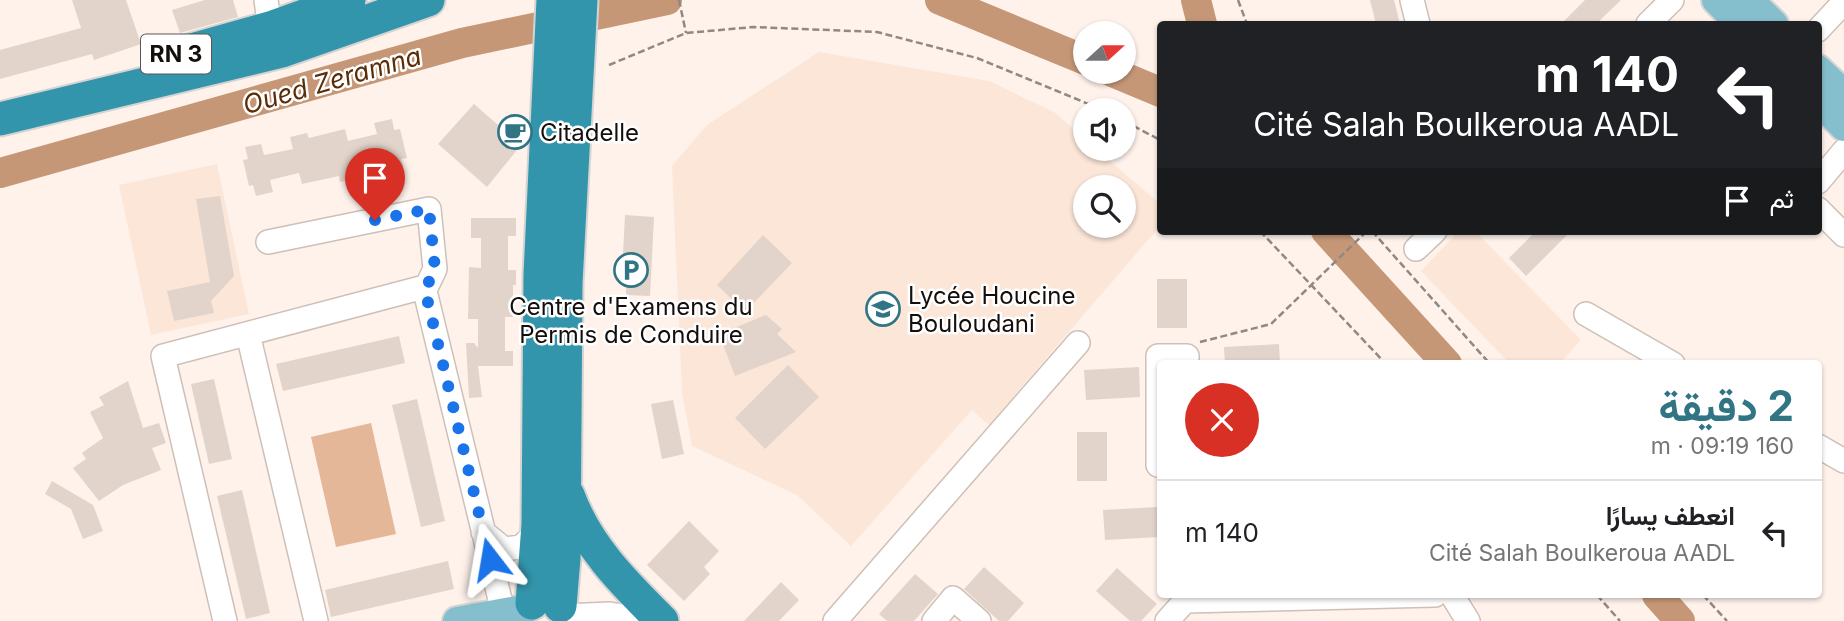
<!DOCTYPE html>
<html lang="ar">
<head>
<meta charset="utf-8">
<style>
  :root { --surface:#fff; --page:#f2f2f2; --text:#202124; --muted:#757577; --line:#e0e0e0; --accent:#317585 }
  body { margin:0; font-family:Inter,Vazirmatn,sans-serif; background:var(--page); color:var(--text); direction:rtl; height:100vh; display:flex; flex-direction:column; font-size:26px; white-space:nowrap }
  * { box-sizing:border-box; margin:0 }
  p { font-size:23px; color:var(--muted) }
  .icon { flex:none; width:38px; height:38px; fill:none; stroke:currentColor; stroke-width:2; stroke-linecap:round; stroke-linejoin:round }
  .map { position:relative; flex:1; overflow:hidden; direction:ltr }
  .panel { position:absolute; left:1157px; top:360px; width:665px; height:238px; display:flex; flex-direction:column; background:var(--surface); border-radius:7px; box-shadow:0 2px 5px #0004; direction:rtl }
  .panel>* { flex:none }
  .guide { position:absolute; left:1157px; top:21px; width:665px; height:214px; border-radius:7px; box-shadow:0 2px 5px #0004; direction:rtl; background:#202124; color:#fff; overflow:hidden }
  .needle { width:46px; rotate:69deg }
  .fabs { position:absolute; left:1073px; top:21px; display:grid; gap:14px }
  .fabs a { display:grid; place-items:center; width:63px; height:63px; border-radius:50%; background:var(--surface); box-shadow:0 2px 5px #0004; font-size:35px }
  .pin { position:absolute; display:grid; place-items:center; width:60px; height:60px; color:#fff; margin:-72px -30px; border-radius:50% 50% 50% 0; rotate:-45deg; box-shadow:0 0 7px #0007 }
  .pin .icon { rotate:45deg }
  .me { position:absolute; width:77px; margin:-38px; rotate:346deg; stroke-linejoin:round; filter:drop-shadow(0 0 5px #0008) }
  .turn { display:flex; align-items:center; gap:24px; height:147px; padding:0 28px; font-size:32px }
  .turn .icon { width:91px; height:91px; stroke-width:2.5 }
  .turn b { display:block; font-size:49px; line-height:60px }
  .then { display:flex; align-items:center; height:66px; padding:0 28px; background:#0003; gap:14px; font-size:26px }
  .round { display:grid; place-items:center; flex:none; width:74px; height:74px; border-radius:37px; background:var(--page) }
  .headline { display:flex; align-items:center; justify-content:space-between; height:119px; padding:0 28px }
  h1 { font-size:42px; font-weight:700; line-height:52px; color:var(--accent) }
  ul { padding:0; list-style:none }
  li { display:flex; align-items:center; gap:21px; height:105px; padding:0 28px; border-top:2px solid var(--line) }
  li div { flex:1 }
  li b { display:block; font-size:26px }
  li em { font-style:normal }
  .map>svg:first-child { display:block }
  .built { fill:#fbe6d8; fill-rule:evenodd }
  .green { fill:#e5b799 }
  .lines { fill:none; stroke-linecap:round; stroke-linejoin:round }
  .river { stroke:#c59777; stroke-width:30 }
  .building { fill:#e2d4cb }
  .minor-casing { stroke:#cec0b7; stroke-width:26 }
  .major-casing { stroke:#d5d4d3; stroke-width:32 }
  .highway-casing { stroke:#d5d4d3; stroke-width:37 }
  .path { stroke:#918883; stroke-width:2.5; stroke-dasharray:7 3.5; stroke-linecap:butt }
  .minor { stroke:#fff; stroke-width:23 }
  .major { stroke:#85bfcd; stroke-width:28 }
  .highway { stroke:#3395ab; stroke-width:33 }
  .route { stroke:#1a73e8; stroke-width:12; stroke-dasharray:0 21.6 }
  .labels { text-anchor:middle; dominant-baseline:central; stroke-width:5; stroke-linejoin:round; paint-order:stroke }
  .shield { fill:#fff; stroke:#5a5755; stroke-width:2 }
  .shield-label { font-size:23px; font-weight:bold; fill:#140f0c }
  .poi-label { font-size:24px; fill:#140f0c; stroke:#fff; text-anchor:start }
  .water-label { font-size:26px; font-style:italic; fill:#5a2d06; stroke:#fff }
</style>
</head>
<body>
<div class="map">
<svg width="1844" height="621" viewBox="0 0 1844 621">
  <rect width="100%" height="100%" fill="#fef2eb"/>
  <path class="built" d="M819,52L989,81L1054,112L1085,139V149H1096L1160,204V226L989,425L972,410L851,546L797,495L692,446L682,392L672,166L707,125ZM1085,187H1124V226H1085Z
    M217,164L249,314L151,335L119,185Z
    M1459,231H1475L1581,340L1559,364H1510L1421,271Z"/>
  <path class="green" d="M371,423L396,534L336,547L311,437Z"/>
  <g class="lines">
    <path class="river" d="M940,0L1085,60
      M1196,0L1202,24
      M1112,72L1160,92
      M0,173L462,43L667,0
      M1326,231L1447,364
      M1657,595L1680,621"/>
  </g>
  <path class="building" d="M72,0H126L141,44L94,60L92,54L0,79V50L81,28Z
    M205,0H233L238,17L180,33L172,10Z
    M1370,0H1394L1400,24H1376Z
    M1585,0H1621L1596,24H1561Z
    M474,104L521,145L487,187L438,144Z
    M392,119L394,130L400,129L407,158L401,159L403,166L386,170L383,159L354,165L357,178L340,182L339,176L302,184L299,173L270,180L273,192L256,196L253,185L249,186L243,160L248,159L245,147L261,144L264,155L293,149L290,137L307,133L309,138L345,129L348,141L377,134L374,123Z
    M220,196L234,276L211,301L214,313L174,321L167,291L210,282L196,199Z
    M625,215L654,217L650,296L626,295L627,274H622Z
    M471,218H516V236H508V270H516V285H513V317H505V351H513V366H478L482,397L469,398L466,343H474L478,348V319H468L469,267L481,268V238H471Z
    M1536,231H1571L1526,276L1509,258Z
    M763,235L792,263L745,312L717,285Z
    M1157,279H1187V328H1157Z
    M766,315L782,329L777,334L796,352L735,376L719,334Z
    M399,336L405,363L283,391L276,364Z
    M1279,344L1280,364H1225L1224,347Z
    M788,365L819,397L765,449L735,418Z
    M1139,367L1140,397L1086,400L1084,370Z
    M214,379L232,459L209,464L191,384Z
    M128,381L143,428L159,423L166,443L152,448L161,470L123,485L99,501L73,468L86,459L82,453L103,438L90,412L104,405L99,397Z
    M417,399L445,521L421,527L392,405Z
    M673,400L684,454L662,459L651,404Z
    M1077,432H1107V481H1077Z
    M52,481L93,505L103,531L83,539L71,509L45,494Z
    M242,490L270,613L246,619L217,496Z
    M1158,507L1160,537L1105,540L1103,510Z
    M689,521L719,551L704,567L710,574L684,601L647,565Z
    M448,561L454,589L331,617L325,590Z
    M984,567L1024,603L1008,621H999L964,589Z
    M1117,568L1157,604L1141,621H1130L1096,591Z
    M915,574L938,594L914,621H887L879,614Z
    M781,582L799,600L779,621H744Z"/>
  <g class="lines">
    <g class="minor-casing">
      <path id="minor" d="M266,0L272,42
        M1412,0L1418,24
        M1648,24L1672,0
        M1818,30L1844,2
        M1818,182L1844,151
        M1818,209L1844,235
        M268,242L429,209L435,269L425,290
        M1416,249L1435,231
        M1586,314L1673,364
        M248,334L316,621
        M1818,446L1844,461
        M1158,465V356H1187V364
        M483,532L504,549L521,547L537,532
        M1186,595L1185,601L1435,595
        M1452,595L1468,621
        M564,616L610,614L653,621
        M225,621L163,356L424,287L503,612L510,621
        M835,621L1078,343
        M934,621L953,598L979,621
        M1167,621L1185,601"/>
    </g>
    <g class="major-casing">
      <path id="major" d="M1716,0L1740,24
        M1749,0L1774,24
        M1818,69L1844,94
        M1818,101L1844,127
        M457,621L528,608"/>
    </g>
    <g class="highway-casing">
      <path id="highway" d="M185,52L270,28L349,0
        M0,119L282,51L428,0
        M568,495C587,547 624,583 662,621
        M532,603L538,525L540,275L553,0
        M560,606L564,558L566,283L581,0"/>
    </g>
    <path class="path" d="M679,0L686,33
      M1238,0L1247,24
      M609,65L686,33L753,27L877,32L977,58L1103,110
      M1124,121L1160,140
      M1260,231L1386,364
      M1372,231L1490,364
      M1200,342L1271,324L1367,231
      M1597,595L1620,621
      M1703,595L1727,621"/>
    <use href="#minor" class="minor"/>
    <use href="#major" class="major"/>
    <use href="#highway" class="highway"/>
  </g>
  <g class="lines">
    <path class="route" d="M375,220L429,209L435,269L425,290L490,559"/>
  </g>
  <defs>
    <g id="cafe-ring" transform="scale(1.75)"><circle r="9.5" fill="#fff" stroke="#317585" stroke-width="1.5"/><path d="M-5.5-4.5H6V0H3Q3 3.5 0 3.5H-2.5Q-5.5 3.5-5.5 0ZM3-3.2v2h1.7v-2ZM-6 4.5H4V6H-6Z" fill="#317585"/></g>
    <g id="parking-ring" transform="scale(1.75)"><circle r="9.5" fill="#fff" stroke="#317585" stroke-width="1.5"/><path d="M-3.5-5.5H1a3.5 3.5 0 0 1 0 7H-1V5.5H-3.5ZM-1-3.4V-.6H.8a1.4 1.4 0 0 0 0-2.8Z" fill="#317585"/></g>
    <g id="school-ring" transform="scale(1.75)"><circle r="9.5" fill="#fff" stroke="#317585" stroke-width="1.5"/><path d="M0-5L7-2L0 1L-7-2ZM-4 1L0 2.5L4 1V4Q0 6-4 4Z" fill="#317585"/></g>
  </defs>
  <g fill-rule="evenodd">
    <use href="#cafe-ring" x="515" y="132"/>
    <use href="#parking-ring" x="631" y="270"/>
    <use href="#school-ring" x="883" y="309"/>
  </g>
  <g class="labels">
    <rect class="shield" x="141" y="34.5" width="70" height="39" rx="5"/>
    <g class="shield-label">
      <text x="176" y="54">RN 3</text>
    </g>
    <g class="poi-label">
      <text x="540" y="132">Citadelle</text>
      <text x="908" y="295">Lycée Houcine<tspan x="908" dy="28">Bouloudani</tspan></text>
      <text x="631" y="306" text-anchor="middle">Centre d'Examens du<tspan x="631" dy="28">Permis de Conduire</tspan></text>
    </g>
    <g class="water-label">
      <text transform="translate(332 80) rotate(-16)">Oued Zeramna</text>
    </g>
  </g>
</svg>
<div class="fabs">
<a><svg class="needle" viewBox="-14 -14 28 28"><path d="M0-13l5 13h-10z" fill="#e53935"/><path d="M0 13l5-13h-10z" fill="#757577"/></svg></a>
<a><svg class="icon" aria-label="sound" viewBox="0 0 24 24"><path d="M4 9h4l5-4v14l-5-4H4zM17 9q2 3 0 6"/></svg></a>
<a><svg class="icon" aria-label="search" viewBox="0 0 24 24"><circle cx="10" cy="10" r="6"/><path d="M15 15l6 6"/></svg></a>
</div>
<div class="pin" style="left:375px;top:220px;background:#d93025"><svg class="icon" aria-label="arrive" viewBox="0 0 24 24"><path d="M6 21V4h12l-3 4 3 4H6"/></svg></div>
<svg class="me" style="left:490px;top:559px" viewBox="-20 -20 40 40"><path d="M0-17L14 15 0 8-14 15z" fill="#1a73e8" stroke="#fff" stroke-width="4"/></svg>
<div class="guide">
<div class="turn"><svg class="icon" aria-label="left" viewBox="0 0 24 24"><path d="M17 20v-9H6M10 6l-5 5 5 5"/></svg><div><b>140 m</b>Cité Salah Boulkeroua AADL</div></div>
<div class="then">ثم<svg class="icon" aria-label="arrive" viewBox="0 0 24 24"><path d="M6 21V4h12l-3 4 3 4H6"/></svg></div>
</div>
<section class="panel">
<div class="headline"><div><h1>2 دقيقة</h1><p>160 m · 09:19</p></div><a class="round" style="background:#d93025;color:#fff"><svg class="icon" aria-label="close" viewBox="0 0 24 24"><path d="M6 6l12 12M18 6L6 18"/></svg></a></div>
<ul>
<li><svg class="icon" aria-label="left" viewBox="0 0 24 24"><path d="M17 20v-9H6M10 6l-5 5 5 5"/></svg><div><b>انعطف يسارًا</b><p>Cité Salah Boulkeroua AADL</p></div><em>140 m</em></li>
</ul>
</section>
</div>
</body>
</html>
